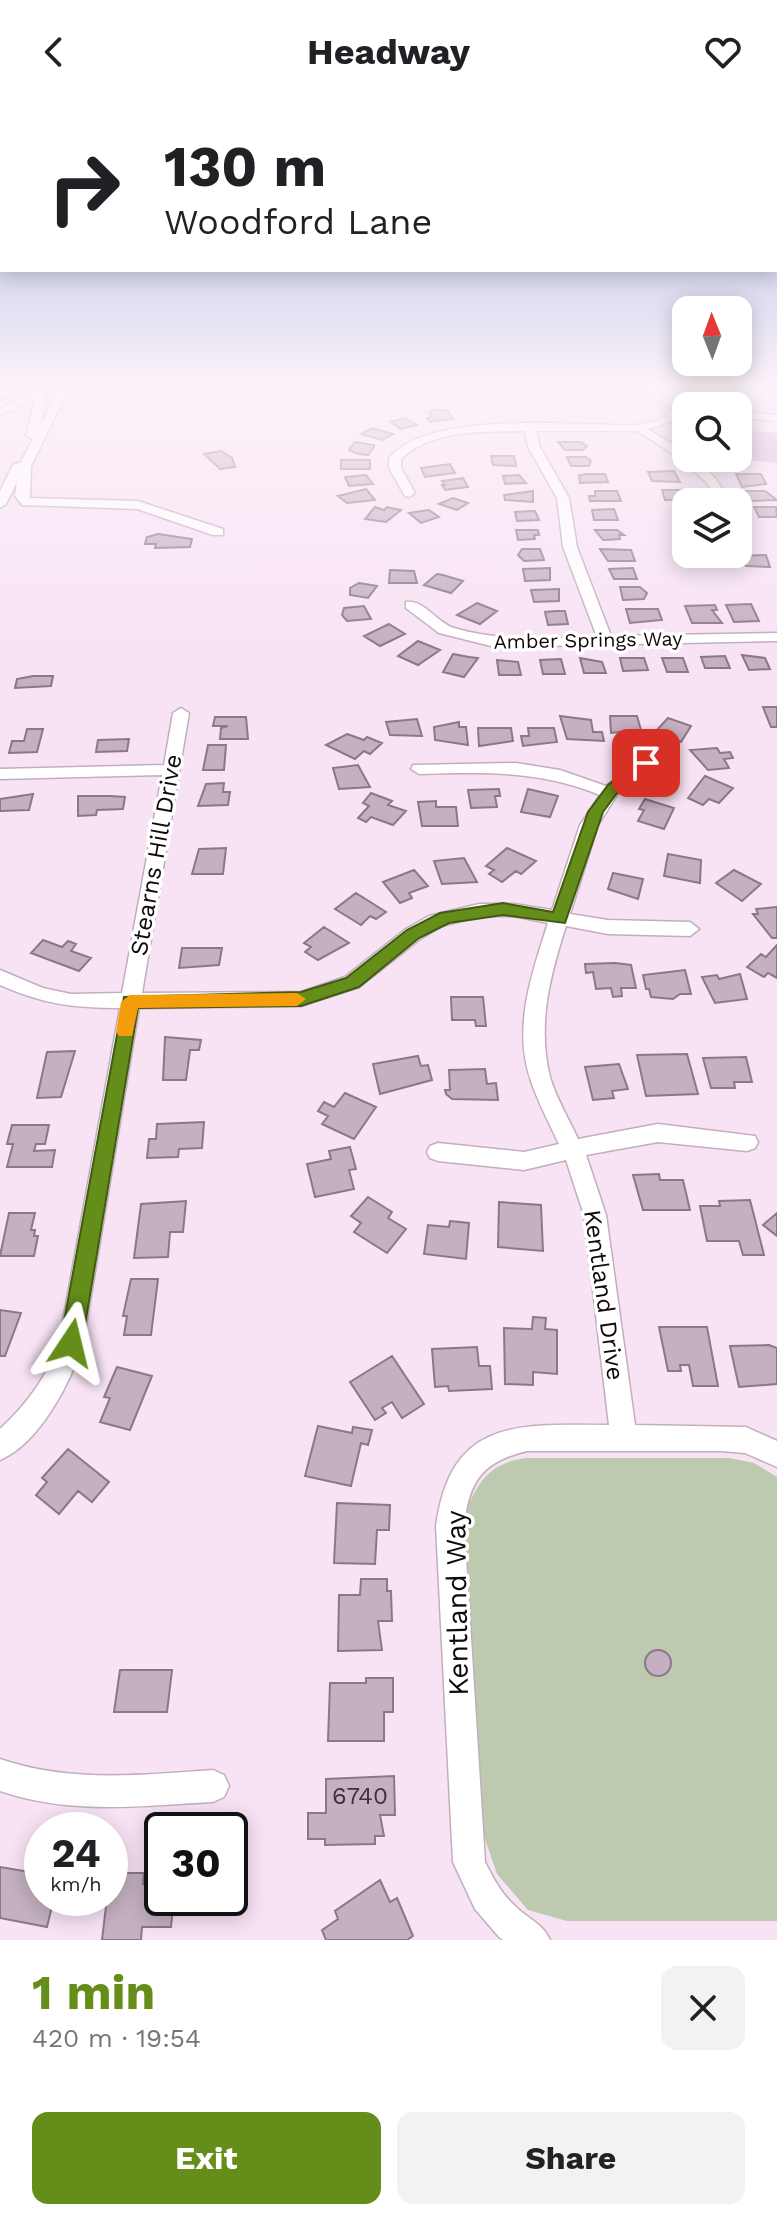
<!DOCTYPE html>
<html lang="en">
<head>
<meta charset="utf-8">
<style>
  :root { --surface:#fff; --page:#f2f2f2; --text:#202124; --muted:#757577; --accent:#648d1a }
  body { margin:0; font-family:"Work Sans",sans-serif; background:var(--page); color:var(--text); height:100vh; display:flex; flex-direction:column; font-size:30px; white-space:nowrap }
  * { box-sizing:border-box; margin:0 }
  p { font-size:26px; color:var(--muted) }
  .icon { flex:none; width:44px; height:44px; fill:none; stroke:currentColor; stroke-width:2; stroke-linecap:round; stroke-linejoin:round }
  .map { position:relative; height:1836px; overflow:hidden }
  .sheet { display:flex; flex-direction:column; background:var(--surface); flex:1 }
  .sheet>* { flex:none }
  .guide { position:absolute; left:0px; top:0px; width:778px; height:168px; box-shadow:0 4px 20px #0003; background:#fff; color:var(--text); overflow:hidden }
  .needle { width:52px; rotate:359deg }
  .tools { position:absolute; left:672px; top:192px; display:grid; gap:16px }
  .tools a { display:grid; place-items:center; width:80px; height:80px; border-radius:16px; background:var(--surface); box-shadow:0 4px 20px #0003; font-size:40px }
  .speed { position:absolute; left:24px; top:1708px; display:flex; gap:16px; font-size:40px; font-weight:700; text-align:center }
  .speed>* { display:grid; place-content:center; width:104px; height:104px; border-radius:50%; background:var(--surface); box-shadow:0 4px 20px #0003; line-height:1 }
  .speed small { font-size:20px; font-weight:400 }
  .speed .limit { border:4px solid #111; border-radius:12px; background:#fff; color:#111 }
  .pin { position:absolute; display:grid; place-items:center; width:68px; height:68px; color:#fff; margin:-34px; border-radius:16px; box-shadow:0 4px 12px #0006 }
  .me { position:absolute; width:88px; margin:-44px; rotate:10deg; stroke-linejoin:round; filter:drop-shadow(0 0 6px #0008) }
  .turn { display:flex; align-items:center; gap:28px; height:168px; padding:0 32px; font-size:36px }
  .turn .icon { width:104px; height:104px; stroke-width:2.5 }
  .turn b { display:block; font-size:56px; line-height:68px }
  .round { display:grid; place-items:center; flex:none; width:84px; height:84px; border-radius:16px; background:var(--page) }
  .overview { display:flex; align-items:center; justify-content:space-between; height:136px; padding:0 32px }
  h1 { font-size:48px; font-weight:700; line-height:60px; color:var(--accent) }
  .primary-button { display:flex; gap:16px; margin-top:auto; padding:16px 32px }
  .primary-button a { flex:1; height:92px; border-radius:16px; background:var(--accent); color:#fff; font-size:32px; font-weight:700; line-height:92px; text-align:center }
  .primary-button a+a { background:var(--page); color:var(--text) }
  header { display:flex; justify-content:space-between; align-items:center; height:104px; padding:0 32px; background:var(--surface); font-size:36px; font-weight:700 }
  .map>svg:first-child { display:block }
  .green { fill:#bdcaaf }
  .water { fill:#d6adcf }
  .lines { fill:none; stroke-linecap:round; stroke-linejoin:round }
  .stream { stroke:#d6adcf; stroke-width:4 }
  .building { fill:#c4b0c0; stroke:#8a7887; stroke-width:2 }
  .minor-casing { stroke:#c2aebe; stroke-width:3 }
  .minor { fill:#fff; fill-rule:evenodd }
  .route { fill:#648d1a; stroke:#415c11; stroke-width:2 }
  .slow { fill:#f59e0b }
  .labels { text-anchor:middle; dominant-baseline:central; stroke-width:7; stroke-linejoin:round; paint-order:stroke }
  .far-street-label { font-size:20px; fill:#0f090e; stroke:#fff }
  .street-label { font-size:24px; fill:#0f090e; stroke:#fff }
  .near-number-label { font-size:24px; fill:#3c333a }
  .near-street-label { font-size:28px; fill:#0f090e; stroke:#fff }
</style>
</head>
<body>
<header><svg class="icon" aria-label="back" viewBox="0 0 24 24"><path d="M15 5l-7 7 7 7"/></svg>Headway<svg class="icon" aria-label="heart" viewBox="0 0 24 24"><path d="M12 20l-8-8c-3-5 5-10 8-4 3-6 11-1 8 4z"/></svg></header>
<div class="map">
<svg width="777" height="1836" viewBox="0 0 777 1836">
  <rect width="100%" height="100%" fill="#f8e3f4"/>
  <path class="green" d="M526,1354H729L754,1359L777,1373V1817H567L528,1806L497,1770L483,1729L464,1413C476,1380 488,1359 526,1354Z"/>
  <path class="water" d="M738,326L777,329V359L724,354H738Z"/>
  <g class="lines">
    <path class="stream" d="M0,295L37,283"/>
  </g>
  <path class="building" d="M432,306H447L453,315L430,318L427,314L432,313L429,308Z
    M405,314L417,321L401,325L390,318Z
    M372,324L393,330L382,336L361,330Z
    M355,338L374,341V343L368,351L358,350L349,346Z
    M558,338H581L587,342L583,346H565Z
    M221,347L232,354L235,363L220,365L204,350Z
    M491,352H514L516,362L493,361Z
    M567,353H586L591,357L589,362H571Z
    M341,356H370V365H341Z
    M450,360L455,369L425,373L421,364Z
    M674,367L680,378L652,377L648,368Z
    M587,370H605L608,378L580,379L579,371Z
    M736,370H761L766,380L742,383Z
    M366,371L373,380L349,382L345,373Z
    M519,371L526,379L505,380L503,372Z
    M463,374L468,383L445,386L442,381H445L442,377Z
    M366,385L375,396L347,399L338,392Z
    M662,386H690L689,391L694,396H665Z
    M533,387V398L505,396L504,391Z
    M595,387H617L621,397H590L589,392H595Z
    M746,387H765L777,396L752,397Z
    M453,394L468,399L457,406L439,400Z
    M375,403L384,406L387,403L401,406L386,418L365,415Z
    M754,403H776L777,413H759Z
    M614,405L618,416H594L592,406Z
    M429,406L439,413L421,419L409,409Z
    M535,407L539,416L517,417L515,408Z
    M516,426H538L539,431H534L535,435L518,436Z
    M595,426H617L624,431H619L620,435L603,436Z
    M158,430L192,435L190,443L155,444L156,440H145L147,433Z
    M522,445H540L544,456L524,457L518,451Z
    M600,445L631,446L635,457H608Z
    M766,451L770,463L746,462L739,452Z
    M550,464V476L525,477L523,465Z
    M633,464L637,475H614L609,465Z
    M390,466L414,467L417,479H389Z
    M437,470L443,471L463,477L451,489L424,481Z
    M359,479L377,482L368,494L350,491V484Z
    M620,483H640L647,489L644,495L623,496Z
    M559,485V497L534,498L531,486Z
    M477,499L497,507L480,520L457,511Z
    M751,500L759,517L734,518L726,501Z
    M715,501L717,506H712L722,519H692L685,502Z
    M364,502L371,515L347,517L342,511L344,504Z
    M626,505H658L662,516L630,519Z
    M556,507H565L568,520L548,521L545,508Z
    M389,520L405,530L380,542L364,532Z
    M418,537L440,546L418,561L398,552Z
    M453,550L469,553L478,554L464,573L443,568Z
    M742,551L765,554L770,565L749,566Z
    M725,552L730,564H705L701,553Z
    M580,554L602,558L606,569H584Z
    M620,554H644L648,566L623,567Z
    M662,554H683L688,568H667Z
    M561,555L565,570H543L540,556Z
    M497,556L518,558L521,571H499Z
    M33,572H53L51,582L15,584L17,575Z
    M763,603H777V623H771Z
    M560,612L591,616L593,628H602L604,637L567,635Z
    M610,612H637L641,626L611,629Z
    M215,613H246L248,635H220L221,624L228,622H213Z
    M668,614L691,622L681,638L655,628Z
    M417,615L422,632L390,631L386,618Z
    M459,618V623H466L468,641L435,636L434,623Z
    M478,624H511L513,637L479,642Z
    M528,624H554L557,638L523,642L521,632H529Z
    M27,625H43L37,648L9,649L12,637H24Z
    M347,630L364,636L367,633L382,639L370,650L364,647L355,655L326,641Z
    M129,635L127,647L96,648L98,636Z
    M208,641H226L224,666H203Z
    M717,644L720,649L730,648L733,654L724,655L729,664L708,666L690,646Z
    M358,661L370,683L339,685L333,664Z
    M705,672L733,684L719,699L709,695L703,701L688,694Z
    M224,679L223,688H230L228,701L198,702L206,680Z
    M499,685L500,692H495L497,703L471,704L468,686Z
    M528,685L558,692L550,713L521,708Z
    M371,689L392,697L388,701L406,707L393,721L371,713L366,718L358,714L369,702L363,699Z
    M33,690L29,706L0,707V695Z
    M78,692H110L125,693L123,705L97,706L96,711L78,712Z
    M645,695L674,704L664,725L638,717L644,706L639,705Z
    M436,697V703H456L458,722H422L418,698Z
    M226,744L223,770H192L199,745Z
    M507,744L536,757L521,770L516,767L502,778L489,770L494,766L486,762Z
    M668,750L701,756L700,779L664,772Z
    M464,754L477,778L442,780L434,757Z
    M414,766L428,782L409,789L412,794L400,799L383,778Z
    M734,766L761,780L742,797L716,779Z
    M613,769L643,775L638,795L608,785Z
    M356,789L386,808L376,815L370,812L361,821L335,805Z
    M777,803V834H772L753,810H758L756,805Z
    M324,823L349,839L318,856L305,848L311,843L304,839Z
    M43,836L62,843L68,837L76,840L71,847L91,854L79,867L31,849Z
    M777,841V874L768,869L764,873L747,863L761,850L766,853Z
    M182,844H222L219,861L179,864Z
    M615,859L631,861L636,884H621L622,892L613,893L611,884L596,885L593,868L586,869L585,860Z
    M685,866L691,890H680L673,895L651,893L649,885H646L643,871Z
    M740,870L747,895L715,899L702,873L717,871L719,875Z
    M451,893H483L486,922H476L475,916H452Z
    M165,933L201,936L199,946H190L186,976H163Z
    M75,947L61,993L37,994L47,948Z
    M687,950L698,990L646,992L637,951Z
    M418,952L421,962L428,961L432,976L380,990L373,960Z
    M746,953L752,978H734L735,984H711L703,954Z
    M619,960L628,985L612,987L614,994L593,996L585,963Z
    M485,965L487,980L496,979L498,996L452,995L446,990L445,986H450L449,966Z
    M345,989L376,1003L354,1035L322,1020L328,1012L318,1007L324,998L334,1003Z
    M204,1018L202,1044L179,1045L178,1053L147,1054L149,1035H156L157,1020Z
    M12,1021H49L45,1040H36L34,1047L55,1046L52,1063H7L13,1040H7Z
    M350,1043L356,1065L349,1066L354,1085L315,1093L307,1060L331,1055L329,1047Z
    M659,1070L660,1076H683L690,1106H643L633,1071Z
    M368,1093L392,1108L388,1114L406,1125L387,1149L354,1128L361,1119L351,1112Z
    M750,1096L764,1151H743L739,1137H707L700,1102H720L719,1097Z
    M186,1097L183,1128H170L168,1153L134,1154L141,1100Z
    M499,1098L541,1101L543,1147L498,1143Z
    M9,1109H35L31,1126H35L34,1132H38L34,1152H0Z
    M777,1109V1132L763,1121Z
    M450,1117L469,1119L466,1155L424,1150L428,1121L449,1123Z
    M131,1175H158L151,1231H124L127,1212H123Z
    M0,1206L21,1209L5,1252H0Z
    M533,1213L546,1214L545,1225L557,1226V1270L533,1268V1281L505,1280L504,1224L532,1225Z
    M659,1223H707L718,1282H693L689,1261H680L681,1267H668Z
    M769,1241L777,1244V1280L739,1283L730,1242Z
    M477,1243L479,1262H490L492,1285L449,1287L448,1282L435,1283L432,1245Z
    M392,1252L424,1300L402,1314L392,1298L382,1304L386,1309L375,1316L350,1278Z
    M117,1263L152,1272L130,1326L100,1318L110,1294L104,1293Z
    M318,1322L352,1329L353,1323L372,1326L368,1341L361,1339L351,1382L305,1372Z
    M68,1345L109,1378L92,1398L78,1387L59,1410L36,1391L47,1378L42,1374Z
    M337,1399L390,1401L389,1426H377L375,1460L334,1459Z
    M361,1475H387V1487H391L392,1517H378L382,1546L338,1547L339,1491H360Z
    M645 1559a13 13 0 1 1 26 0a13 13 0 1 1-26 0Z
    M120,1566H172L167,1608H114Z
    M366,1574H393V1608H384V1637H328L330,1579H366Z
    M394,1672L395,1711H380L384,1732H375V1740L325,1741V1735H308V1709H326V1675Z
    M0,1763L42,1770V1794H54L47,1823L0,1814Z
    M110,1769H144L143,1780H162V1794H174L171,1823H142L141,1836H102L106,1802H103L104,1794H110Z
    M380,1776L390,1798L397,1794L413,1832L407,1836H326L322,1826L338,1815L335,1807Z"/>
  <g class="lines">
    <g class="minor-casing">
      <path id="minor" d="M34,283H44L46,297L41,319L62,283H73L66,291L31,362L30,394L138,397L223,425V431H213L137,405L22,401L15,392L17,378L6,400L0,404V387L13,361L21,358L33,335L26,332L35,296L0,311V304L34,289Z
        M645,283H656L665,292L688,302C683,314 664,321 648,325L686,348V354H695L715,374L731,398H719L707,379L683,356L637,327H536L540,343L569,394L577,443L611,532L777,529V537L495,543L439,529L406,504V498C424,495 437,519 454,524C501,538 548,534 597,533L563,443L557,394L528,343L525,327C484,328 432,325 401,355V364L415,389L409,393L405,392L389,364V354C431,305 576,322 639,321L658,316L676,304L657,296Z
        M738,308L777,311V317L738,314Z
        M738,418L742,419L749,431L748,434L738,433Z
        M181,604L189,609L142,889L301,888L345,873L406,825L429,812L479,800H514L552,806L580,721L600,691C540,666 483,668 419,670L411,665L413,661L516,659L560,666L606,682L640,656L646,654L654,659L619,688L598,721L570,810L608,816L690,818L699,825L690,832L608,830L566,822C550,872 537,920 550,973C556,994 569,1015 578,1035L658,1020L755,1032L758,1038L755,1044L747,1047L658,1038L586,1051L606,1111L635,1321L746,1323L777,1337V1363L745,1349L721,1347H527C482,1358 469,1377 464,1422L485,1758C493,1774 501,1789 514,1801C526,1814 543,1819 550,1836H503L499,1833L475,1805L453,1758L436,1422C451,1312 520,1321 609,1321L584,1111L566,1056L524,1066L438,1057L430,1054L427,1048L430,1042L438,1039L524,1048L559,1040C549,1019 538,998 531,977C512,924 532,869 548,819L514,812H479L442,822L420,835L359,883L301,902L139,904L83,1239C71,1278 40,1339 0,1356V1325C26,1301 47,1273 59,1239L120,904C72,904 44,900 0,881V866L43,884L71,890L122,889L162,671L0,675V665L164,661L173,609Z
        M0,1655C70,1679 140,1671 213,1666L224,1671L229,1682L224,1693L213,1698C140,1702 70,1711 0,1687Z"/>
    </g>
    <use href="#minor" class="minor"/>
  </g>
  <linearGradient id="sky" x2="0" y2="1"><stop stop-color="#a1b1de"/><stop offset="0.52" stop-color="#fcf2fa"/><stop offset="1" stop-color="#fcf2fa" stop-opacity="0"/></linearGradient>
  <rect width="777" height="540" fill="url(#sky)"/>
  <path class="route" d="M641,656L653,659L618,688L603,708L565,819L503,811L449,819L419,834L359,883L301,902L138,904L82,1239L79,1246L71,1249L63,1246L60,1239L124,893L301,888L346,874L407,826L440,809L503,799L553,808L588,708L608,681Z"/>
  <path class="slow" d="M297,889L306,895L297,902L138,904L132,932H119L116,928L121,898L130,891Z"/>
  <g class="labels">
    <g class="far-street-label">
      <text transform="translate(588 536) rotate(-1)">Amber Springs Way</text>
    </g>
    <g class="street-label">
      <text transform="translate(156 751) rotate(-80)">Stearns Hill Drive</text>
      <text transform="translate(604 1191) rotate(82)">Kentland Drive</text>
    </g>
    <g class="near-number-label">
      <text x="360" y="1692">6740</text>
    </g>
    <g class="near-street-label">
      <text transform="translate(457 1499) rotate(-91)">Kentland Way</text>
    </g>
  </g>
</svg>
<div class="tools">
<a><svg class="needle" viewBox="-14 -14 28 28"><path d="M0-13l5 13h-10z" fill="#e53935"/><path d="M0 13l5-13h-10z" fill="#757577"/></svg></a>
<a><svg class="icon" aria-label="search" viewBox="0 0 24 24"><circle cx="10" cy="10" r="6"/><path d="M15 15l6 6"/></svg></a>
<a><svg class="icon" aria-label="layers" viewBox="0 0 24 24"><path d="M12 4l9 5-9 5-9-5zM3 14l9 5 9-5"/></svg></a>
</div>
<div class="speed"><div>24<small>km/h</small></div><div class="limit">30</div></div>
<div class="pin" style="left:646px;top:659px;background:#d93025"><svg class="icon" aria-label="arrive" viewBox="0 0 24 24"><path d="M6 21V4h12l-3 4 3 4H6"/></svg></div>
<svg class="me" style="left:71px;top:1239px" viewBox="-20 -20 40 40"><path d="M0-17L14 15 0 8-14 15z" fill="#648d1a" stroke="#fff" stroke-width="4"/></svg>
<div class="guide">
<div class="turn"><svg class="icon" aria-label="right" viewBox="0 0 24 24"><path d="M7 20v-9h11M14 6l5 5-5 5"/></svg><div><b>130 m</b>Woodford Lane</div></div>
</div>
</div>
<section class="sheet">
<div class="overview"><div><h1>1 min</h1><p>420 m · 19:54</p></div><a class="round"><svg class="icon" aria-label="close" viewBox="0 0 24 24"><path d="M6 6l12 12M18 6L6 18"/></svg></a></div>
<div class="primary-button"><a>Exit</a><a>Share</a></div>
</section>
</body>
</html>
